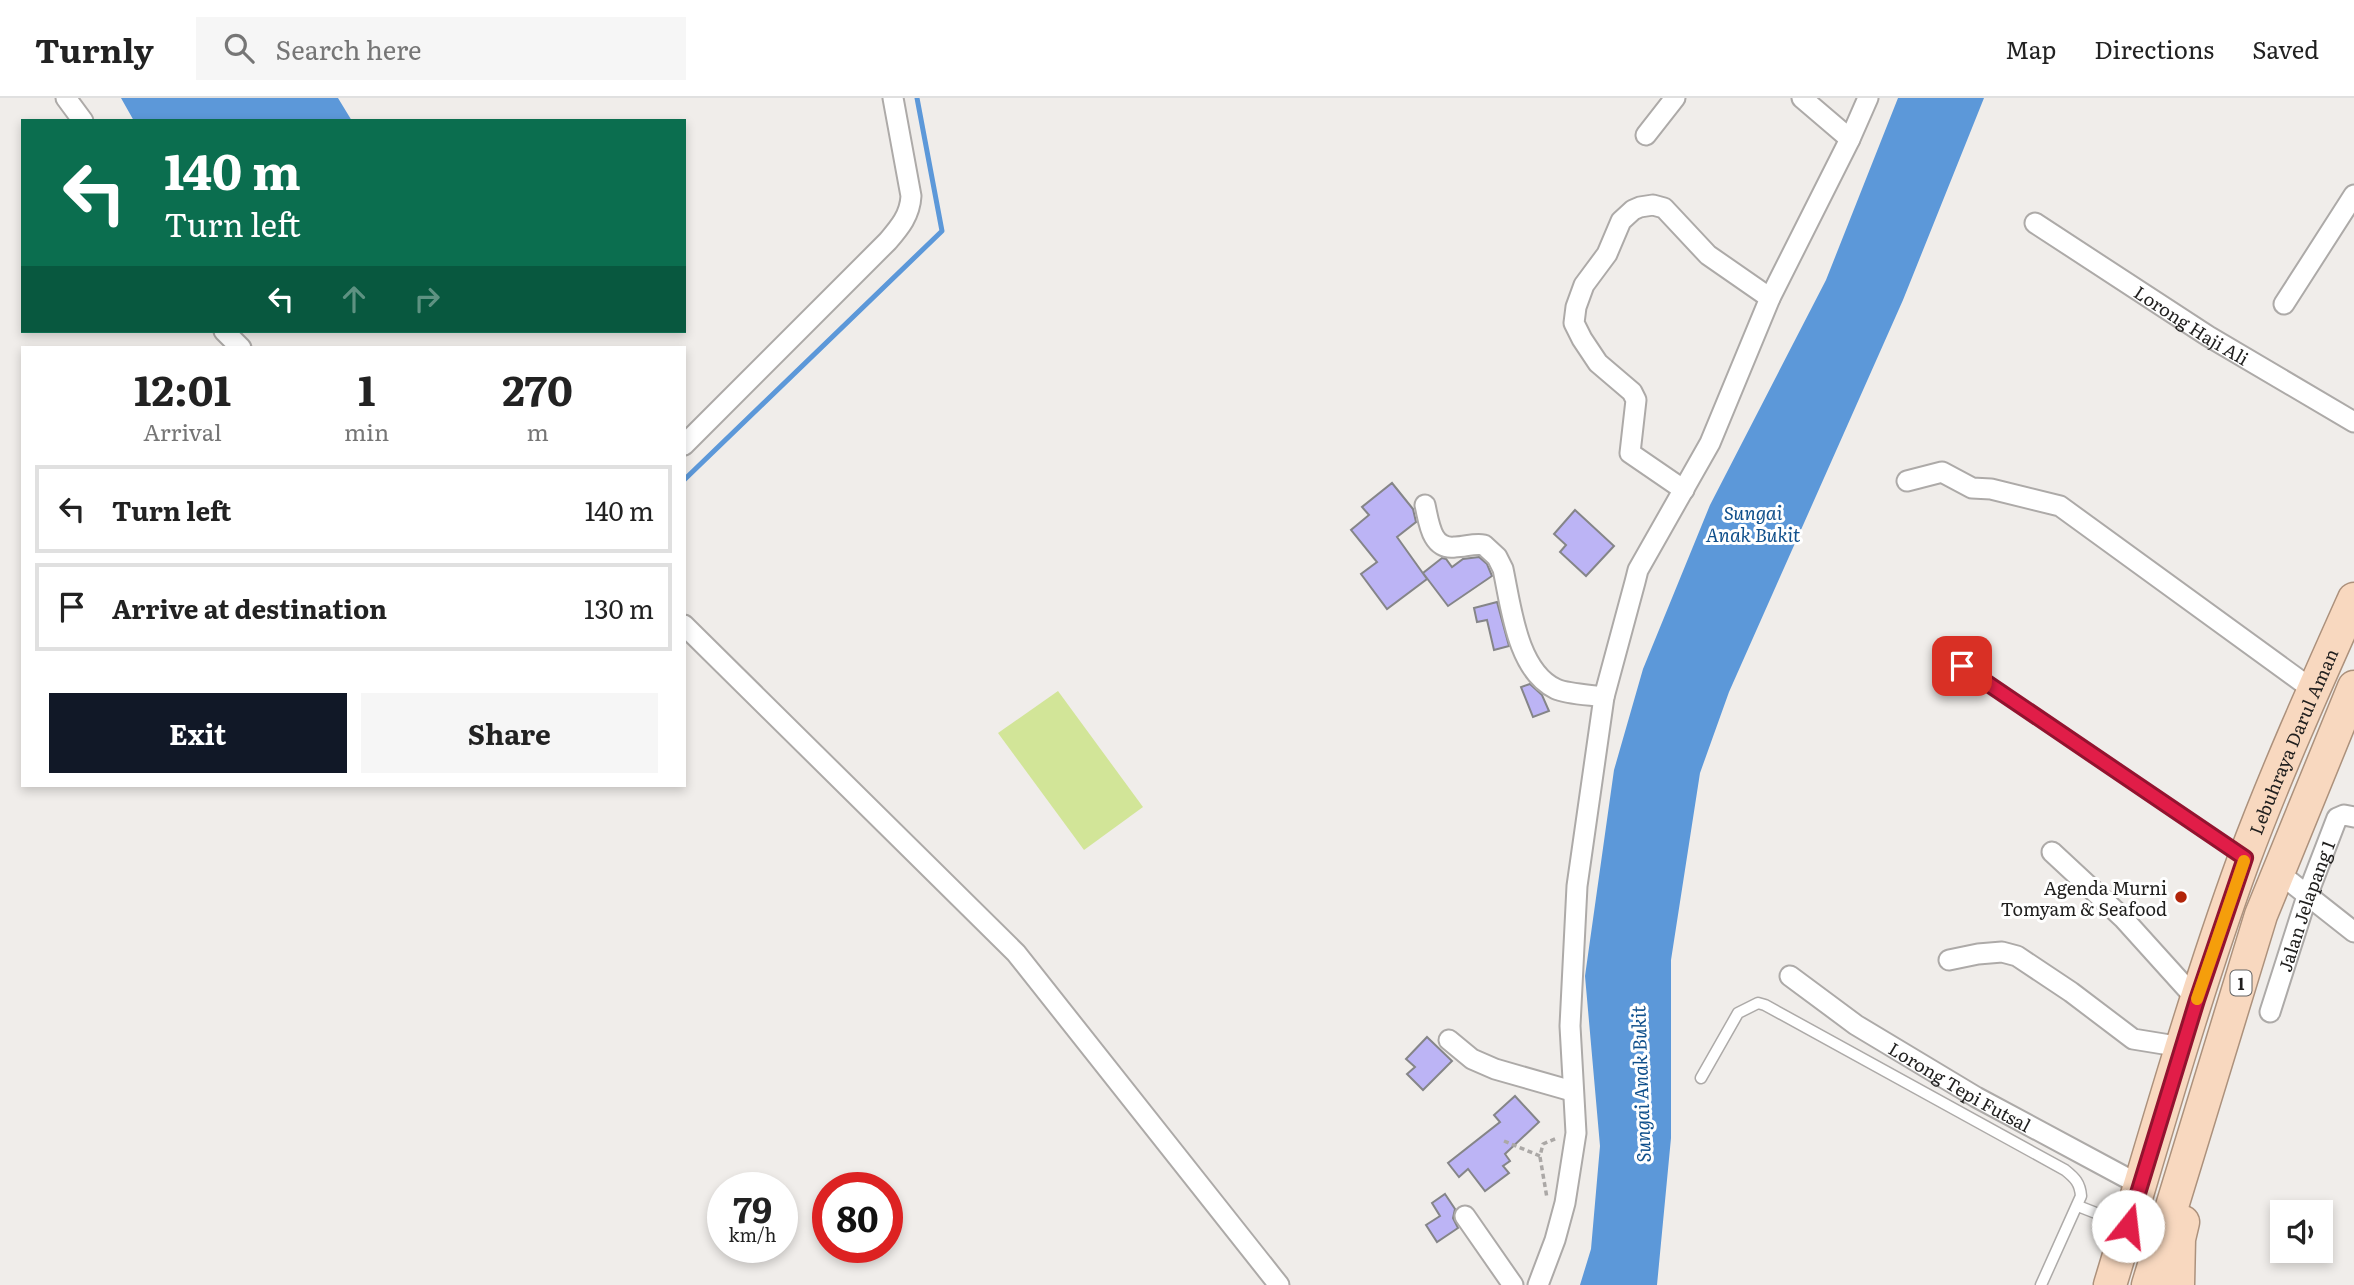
<!DOCTYPE html>
<html lang="en">
<head>
<meta charset="utf-8">
<style>
  :root { --surface:#fff; --page:#f6f6f6; --text:#222; --muted:#767676; --line:#e0e0e0; --accent:#111827 }
  body { margin:0; font-family:Literata,serif; background:var(--page); color:var(--text); height:100vh; display:flex; flex-direction:column; font-size:26px; white-space:nowrap }
  * { box-sizing:border-box; margin:0 }
  p { font-size:23px; color:var(--muted) }
  .icon { flex:none; width:38px; height:38px; fill:none; stroke:currentColor; stroke-width:2; stroke-linecap:round; stroke-linejoin:round }
  .map { position:relative; flex:1; overflow:hidden }
  .panel { position:absolute; left:21px; top:248px; width:665px; height:441px; display:flex; flex-direction:column; background:var(--surface); border-radius:0px; box-shadow:0 4px 10px #0003 }
  .panel>* { flex:none }
  .top-card { position:absolute; left:21px; top:21px; width:665px; height:214px; border-radius:0px; box-shadow:0 4px 10px #0003; background:#0b6e4f; color:#fff; overflow:hidden }
  .tools { position:absolute; left:2270px; top:1102px; display:grid; gap:14px }
  .tools a { display:grid; place-items:center; width:63px; height:63px; border-radius:0px; background:var(--surface); box-shadow:0 4px 10px #0003; font-size:35px }
  .speed { position:absolute; left:707px; top:1074px; display:flex; gap:14px; font-size:35px; font-weight:700; text-align:center }
  .speed>* { display:grid; place-content:center; width:91px; height:91px; border-radius:50%; background:var(--surface); box-shadow:0 4px 10px #0003; line-height:1 }
  .speed small { font-size:18px; font-weight:400 }
  .speed .limit { border:10px solid #d22; background:#fff; color:#111 }
  .pin { position:absolute; display:grid; place-items:center; width:60px; height:60px; color:#fff; margin:-30px; border-radius:14px; box-shadow:0 4px 10px #0006 }
  .me { position:absolute; width:77px; margin:-38px; rotate:16deg; stroke-linejoin:round; filter:drop-shadow(0 0 5px #0008) }
  .turn { display:flex; align-items:center; gap:24px; height:147px; padding:0 28px; font-size:32px }
  .turn .icon { width:91px; height:91px; stroke-width:2.5 }
  .turn b { display:block; font-size:49px; line-height:60px }
  .lanes { display:flex; align-items:center; height:66px; padding:0 28px; background:#0003; justify-content:center; gap:35px; direction:ltr }
  .lanes .off { opacity:.35 }
  .eta { display:flex; justify-content:space-evenly; align-items:center; height:119px; text-align:center }
  .eta b { font-size:42px; font-weight:700; line-height:49px }
  .button { display:flex; gap:14px; margin-top:auto; padding:14px 28px }
  .button a { flex:1; height:80px; border-radius:0px; background:var(--accent); color:#fff; font-size:28px; font-weight:700; line-height:80px; text-align:center }
  .button a+a { background:var(--page); color:var(--text) }
  ul { padding:0; list-style:none }
  li { display:flex; align-items:center; gap:21px; height:88px; margin:0 14px 10px; padding:0 14px; border:4px solid var(--line); border-radius:0px }
  li div { flex:1 }
  li b { display:block; font-size:26px }
  li em { font-style:normal }
  header { display:flex; align-items:center; gap:42px; box-sizing:border-box; height:98px; padding:0 35px; background:var(--surface); border-bottom:2px solid var(--line) }
  header strong { font-size:33px }
  nav { display:flex; gap:38px; margin-inline-start:auto; font-size:24px }
  .search { width:490px; height:63px; background:var(--page); display:flex; align-items:center; gap:18px; box-sizing:border-box; padding:0 24px; border-radius:0px; color:var(--muted); font-size:26px }
  .map>svg:first-child { display:block }
  .green { fill:#d2e598 }
  .water { fill:#5c98d9 }
  .lines { fill:none; stroke-linecap:round; stroke-linejoin:round }
  .stream { stroke:#5c98d9; stroke-width:5 }
  .building { fill:#bcb4f5; stroke:#858588; stroke-width:2 }
  .service-casing { stroke:#adaaa8; stroke-width:13 }
  .minor-casing { stroke:#adaaa8; stroke-width:23 }
  .trunk-casing { stroke:#ac917c; stroke-width:35 }
  .path { stroke:#aba8a6; stroke-width:3.5; stroke-dasharray:5 3.5; stroke-linecap:butt }
  .service { stroke:#fff; stroke-width:10 }
  .minor { stroke:#fff; stroke-width:19 }
  .trunk { stroke:#f8d8bf; stroke-width:32 }
  .route-casing { stroke:#92132f; stroke-width:18 }
  .route { stroke:#e11d48; stroke-width:12 }
  .slow { stroke:#f59e0b; stroke-width:12 }
  .poi-dot { fill:#b2250a; stroke:#fff; stroke-width:2.5 }
  .labels { text-anchor:middle; dominant-baseline:central; stroke-width:6; stroke-linejoin:round; paint-order:stroke }
  .shield { fill:#fff; stroke:#636262; stroke-width:2 }
  .shield-label { font-size:16px; font-weight:bold; fill:#201f1e }
  .street-label { font-size:18px; fill:#201f1e; stroke:#fff }
  .poi-label { font-size:18px; fill:#201f1e; stroke:#fff; text-anchor:end }
  .water-label { font-size:19px; font-style:italic; fill:#0f4f8b; stroke:#fff }
</style>
</head>
<body>
<header>
<strong>Turnly</strong>
<div class="search"><svg class="icon" aria-label="search" viewBox="0 0 24 24"><circle cx="10" cy="10" r="6"/><path d="M15 15l6 6"/></svg>Search here</div>
<nav><a>Map</a><a>Directions</a><a>Saved</a></nav>
</header>
<div class="map">
<svg width="2354" height="1187" viewBox="0 0 2354 1187">
  <rect width="100%" height="100%" fill="#f0edea"/>
  <path class="green" d="M1058,593L1143,709L1084,752L998,635Z"/>
  <path class="water" d="M121,0H338L352,23H134Z
    M1898,0H1984L1903,202L1729,594L1700,675L1671,862V1040L1657,1187H1580L1591,1151L1600,1048L1585,878L1614,672L1643,571L1710,407L1826,182Z"/>
  <g class="lines">
    <path class="stream" d="M684,382L942,133L917,0"/>
  </g>
  <path class="building" d="M1392,385L1413,411L1416,424L1397,439L1427,481L1387,511L1361,476L1377,464L1351,432L1369,417L1362,409Z
    M1575,412L1614,448L1586,478L1560,454L1566,447L1554,436Z
    M1479,459L1487,466L1492,478L1448,508L1423,475L1442,460L1446,461L1452,469L1463,461Z
    M1497,504L1509,548L1494,552L1487,522L1477,524L1474,510Z
    M1530,586L1542,597L1549,613L1533,619L1521,589Z
    M1427,939L1452,963L1423,992L1407,976L1415,969L1406,961Z
    M1515,998L1539,1024L1505,1056L1510,1063L1503,1068L1509,1075L1485,1093L1468,1071L1459,1079L1448,1065L1500,1024L1494,1017Z
    M1445,1096L1455,1111L1453,1120L1458,1130L1437,1144L1426,1127L1440,1118L1432,1105Z"/>
  <g class="lines">
    <g class="service-casing">
      <path id="service" d="M1945,556L2241,758
        M1701,980L1738,915L1758,905L1765,907L2065,1072C2075,1080 2080,1085 2081,1098L2041,1187
        M2078,1108L2124,1126"/>
    </g>
    <g class="minor-casing">
      <g id="minor">
        <path d="M66,0L83,23"/>
        <path d="M1802,0L1850,41"/>
        <path d="M1646,37L1675,0"/>
        <path id="s1" d="M2035,125L2208,238L2354,324"/>
        <path d="M2284,206L2354,97"/>
        <path d="M224,233L241,250"/>
        <path d="M684,347L888,143C900,129 910,117 911,98L893,0"/>
        <path d="M1907,383L1942,374L1972,390L1991,391L2060,408L2313,592"/>
        <path d="M1684,392L1630,355L1636,302L1632,294L1598,265L1582,241L1574,225L1576,209L1584,187L1607,156L1621,123L1633,112L1640,109L1653,107L1664,110L1708,157L1770,200"/>
        <path d="M1425,407C1429,424 1431,452 1455,449C1465,449 1474,445 1484,447L1497,459L1503,471C1511,508 1517,573 1556,591C1567,596 1591,597 1604,599"/>
        <path d="M684,527L1016,855L1279,1187"/>
        <path d="M2052,754L2123,820L2197,902"/>
        <path d="M2278,774L2354,834"/>
        <path d="M1949,862L1978,856L2002,854L2017,858L2071,894L2133,941L2182,949"/>
        <path id="s2" d="M1790,878L1856,927L1976,999L2125,1079L2140,1084"/>
        <path id="s3" d="M2270,914L2307,798L2337,720L2344,717L2354,719"/>
        <path d="M1449,942L1472,961L1495,971L1572,993"/>
        <path d="M1465,1118L1513,1187"/>
        <path d="M1538,1187L1555,1142L1565,1105L1576,1035L1570,928L1577,788L1604,599L1635,484L1638,472L1710,345L1770,200L1850,41L1868,0"/>
      </g>
    </g>
    <g class="trunk-casing">
      <g id="trunk">
        <path id="s4" d="M2110,1187C2153,1045 2193,901 2244,761C2277,673 2316,586 2354,501"/>
        <path d="M2148,1187L2261,817L2354,589"/>
        <path d="M2178,1187L2179,1141L2183,1124"/>
      </g>
    </g>
    <path class="path" d="M1504,1043L1540,1058L1543,1046L1557,1040
      M1540,1059L1547,1100"/>
    <use href="#service" class="service"/>
    <use href="#minor" class="minor"/>
    <use href="#trunk" class="trunk"/>
  </g>
  <g class="lines">
    <g class="route-casing">
      <path id="route" d="M1962,568L2245,760L2197,902L2128,1128"/>
    </g>
    <use href="#route" class="route"/>
    <path class="slow" d="M2197,901L2244,763"/>
  </g>
  <circle class="poi-dot" cx="2181" cy="799" r="7"/>
  <g class="labels">
    <rect class="shield" x="2230.5" y="872.5" width="21" height="25" rx="5"/>
    <g class="shield-label">
      <text x="2241" y="885">1</text>
    </g>
    <g class="street-label">
      <text stroke="none"><textPath href="#s1" startOffset="187">Lorong Haji Ali</textPath></text>
      <text stroke="none"><textPath href="#s4" startOffset="574">Lebuhraya Darul Aman</textPath></text>
      <text stroke="none"><textPath href="#s3" startOffset="112">Jalan Jelapang 1</textPath></text>
      <text stroke="none"><textPath href="#s2" startOffset="203">Lorong Tepi Futsal</textPath></text>
    </g>
    <g class="poi-label">
      <text x="2167" y="789">Agenda Murni<tspan x="2167" dy="21">Tomyam &amp; Seafood</tspan></text>
    </g>
    <g class="water-label">
      <text x="1753" y="414">Sungai<tspan x="1753" dy="22">Anak Bukit</tspan></text>
      <text transform="translate(1640 986) rotate(-92)">Sungai Anak Bukit</text>
    </g>
  </g>
</svg>
<div class="tools">
<a><svg class="icon" aria-label="sound" viewBox="0 0 24 24"><path d="M4 9h4l5-4v14l-5-4H4zM17 9q2 3 0 6"/></svg></a>
</div>
<div class="speed"><div>79<small>km/h</small></div><div class="limit">80</div></div>
<div class="pin" style="left:1962px;top:568px;background:#d93025"><svg class="icon" aria-label="arrive" viewBox="0 0 24 24"><path d="M6 21V4h12l-3 4 3 4H6"/></svg></div>
<svg class="me" style="left:2128px;top:1128px" viewBox="-20 -20 40 40"><circle r="19" fill="#fff"/><path d="M0-13L10 11 0 6-10 11z" fill="#e11d48"/></svg>
<div class="top-card">
<div class="turn"><svg class="icon" aria-label="left" viewBox="0 0 24 24"><path d="M17 20v-9H6M10 6l-5 5 5 5"/></svg><div><b>140 m</b>Turn left</div></div>
<div class="lanes"><svg class="icon" aria-label="left" viewBox="0 0 24 24"><path d="M17 20v-9H6M10 6l-5 5 5 5"/></svg><svg class="icon off" aria-label="ahead" viewBox="0 0 24 24"><path d="M12 20V5M6 11l6-6 6 6"/></svg><svg class="icon off" aria-label="right" viewBox="0 0 24 24"><path d="M7 20v-9h11M14 6l5 5-5 5"/></svg></div>
</div>
<section class="panel">
<div class="eta">
<div><b>12:01</b><p>Arrival</p></div>
<div><b>1</b><p>min</p></div>
<div><b>270</b><p>m</p></div>
</div>
<ul>
<li><svg class="icon" aria-label="left" viewBox="0 0 24 24"><path d="M17 20v-9H6M10 6l-5 5 5 5"/></svg><div><b>Turn left</b></div><em>140 m</em></li>
<li><svg class="icon" aria-label="arrive" viewBox="0 0 24 24"><path d="M6 21V4h12l-3 4 3 4H6"/></svg><div><b>Arrive at destination</b></div><em>130 m</em></li>
</ul>
<div class="button"><a>Exit</a><a>Share</a></div>
</section>
</div>
</body>
</html>
